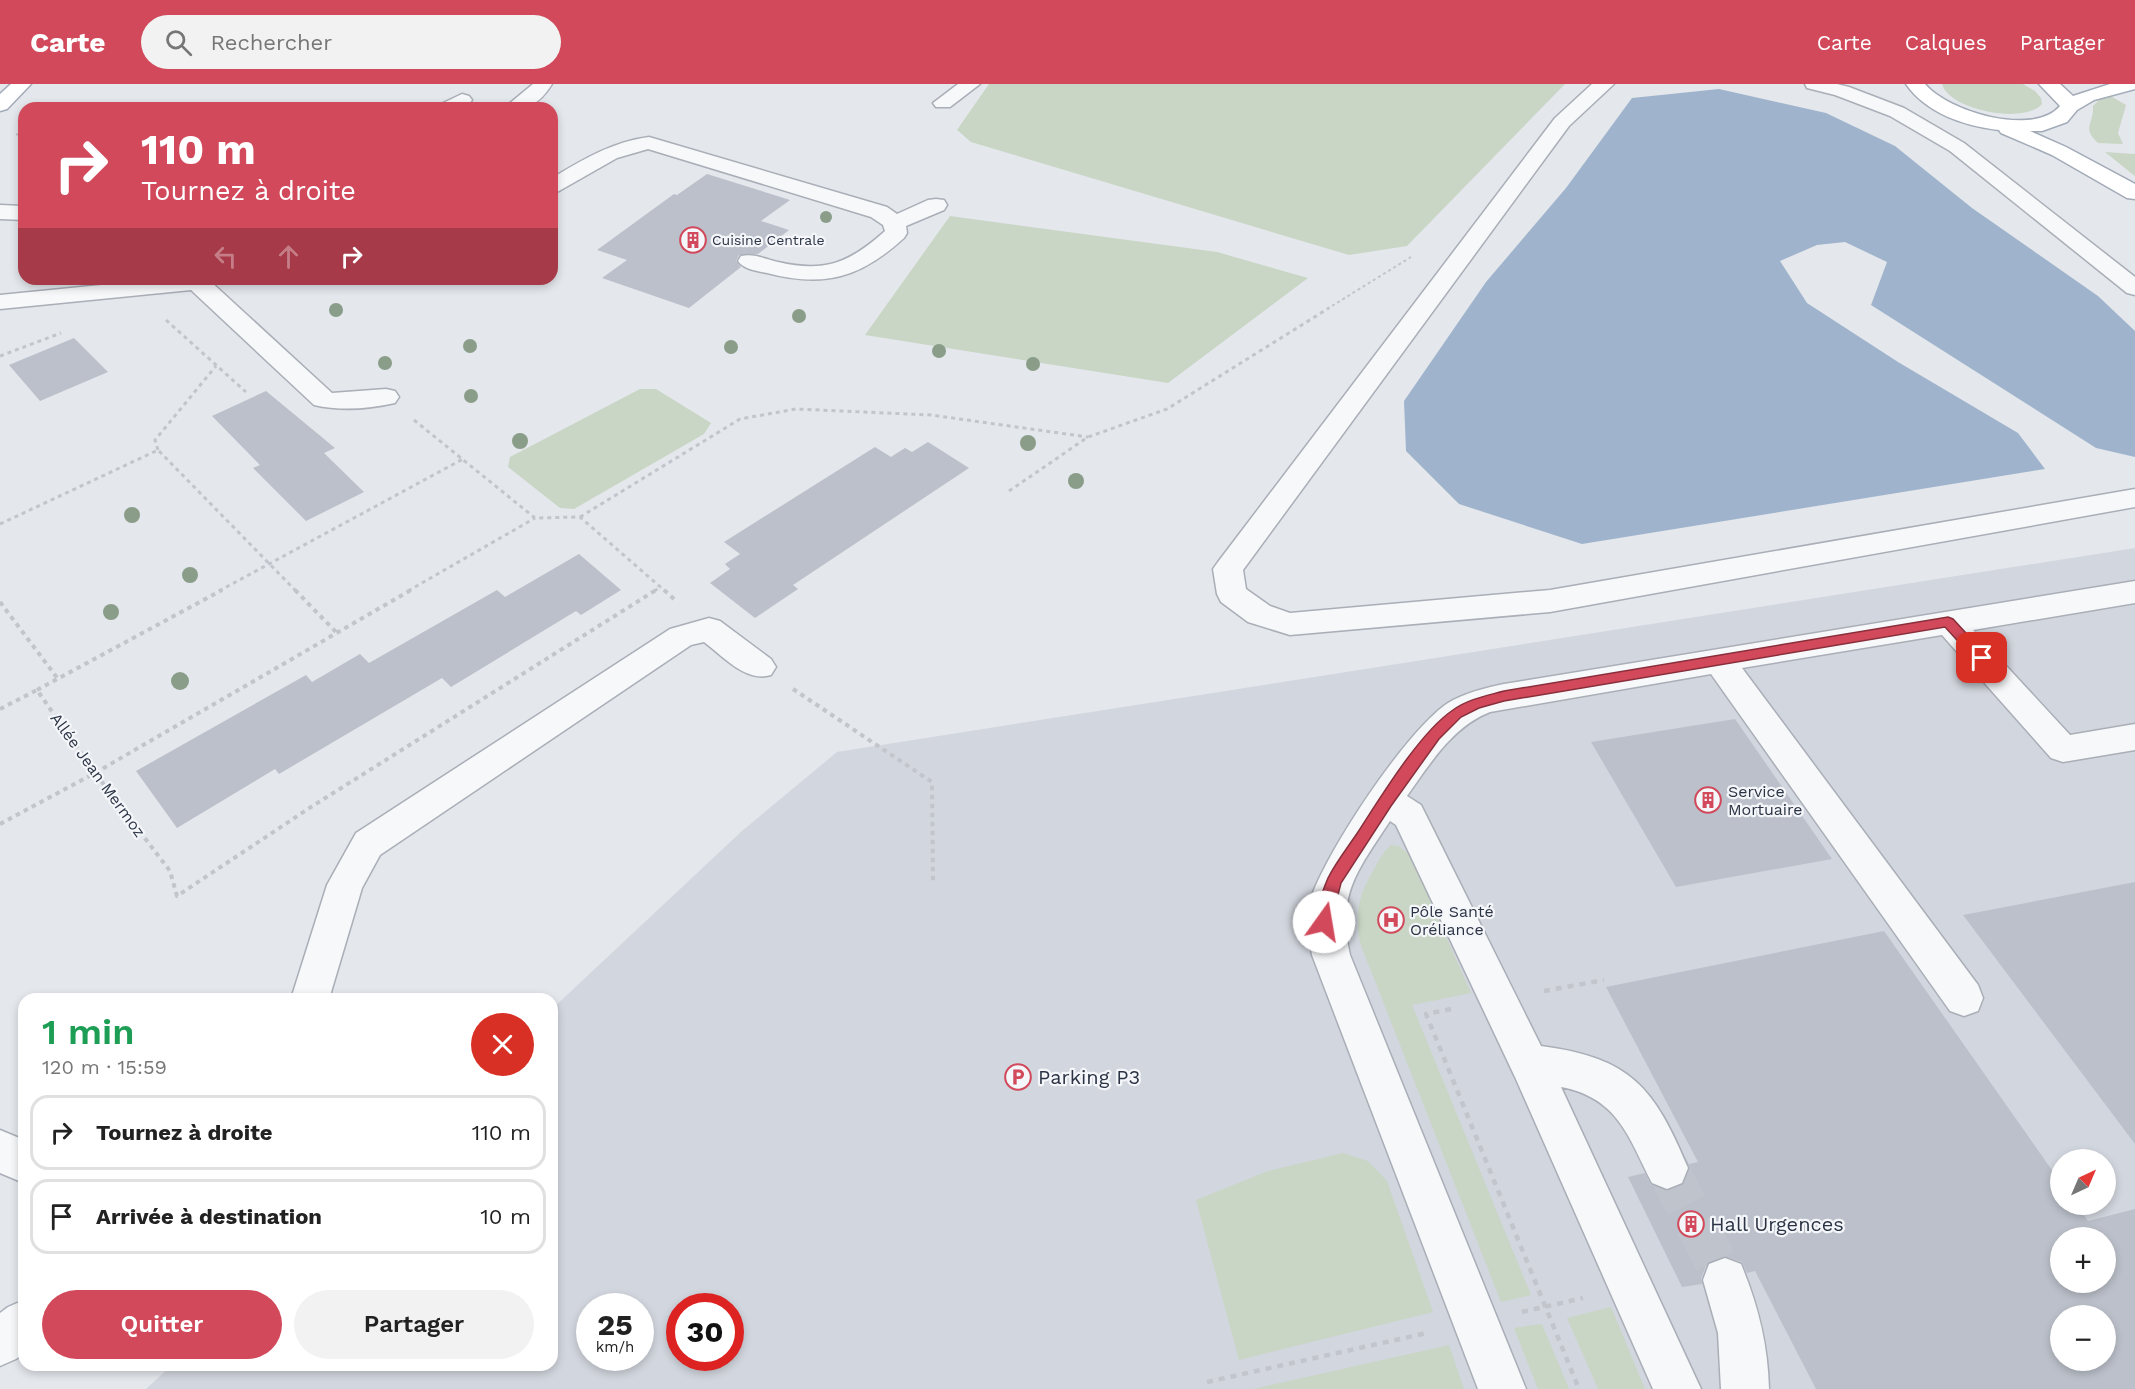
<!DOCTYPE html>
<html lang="fr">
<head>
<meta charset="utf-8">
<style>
  :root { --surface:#fff; --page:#f2f2f2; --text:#222; --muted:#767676; --line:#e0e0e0; --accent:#d1495b }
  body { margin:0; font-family:"Work Sans",sans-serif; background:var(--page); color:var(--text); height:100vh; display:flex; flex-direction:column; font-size:22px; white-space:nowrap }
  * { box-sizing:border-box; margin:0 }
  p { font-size:20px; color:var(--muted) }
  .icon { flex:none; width:33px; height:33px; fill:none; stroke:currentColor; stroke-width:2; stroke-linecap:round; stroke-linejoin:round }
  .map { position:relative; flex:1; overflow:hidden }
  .side { position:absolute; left:18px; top:909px; width:540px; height:378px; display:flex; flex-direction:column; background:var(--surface); border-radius:18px; box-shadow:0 3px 9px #0003 }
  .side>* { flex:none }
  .top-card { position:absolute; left:18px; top:18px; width:540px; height:183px; border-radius:18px; box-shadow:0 3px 9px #0003; background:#d1495b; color:#fff; overflow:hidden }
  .needle { width:39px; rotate:44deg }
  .controls { position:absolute; left:2050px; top:1065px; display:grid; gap:12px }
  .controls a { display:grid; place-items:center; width:66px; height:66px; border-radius:50%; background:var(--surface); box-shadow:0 3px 9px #0003; font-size:30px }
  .speed { position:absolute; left:576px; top:1209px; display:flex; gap:12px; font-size:30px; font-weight:700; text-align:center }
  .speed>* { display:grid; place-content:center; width:78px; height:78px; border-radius:50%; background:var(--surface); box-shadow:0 3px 9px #0003; line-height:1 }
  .speed small { font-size:15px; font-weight:400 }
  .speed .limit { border:9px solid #d22; background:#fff; color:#111 }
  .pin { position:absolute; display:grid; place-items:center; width:51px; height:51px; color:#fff; margin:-26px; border-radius:12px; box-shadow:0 3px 9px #0006 }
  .me { position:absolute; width:66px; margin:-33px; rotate:13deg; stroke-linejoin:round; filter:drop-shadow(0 0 4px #0008) }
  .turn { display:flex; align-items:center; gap:21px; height:126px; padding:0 24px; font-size:27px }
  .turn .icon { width:78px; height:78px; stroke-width:2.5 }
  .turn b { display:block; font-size:42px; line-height:51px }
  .lanes { display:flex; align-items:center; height:57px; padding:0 24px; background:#0003; justify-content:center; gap:30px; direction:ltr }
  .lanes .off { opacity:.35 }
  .round { display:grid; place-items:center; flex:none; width:63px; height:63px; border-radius:32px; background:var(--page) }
  .overview { display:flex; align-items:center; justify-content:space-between; height:102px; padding:0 24px }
  h1 { font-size:36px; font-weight:600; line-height:45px; color:#1e9e55 }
  .primary-button { display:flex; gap:12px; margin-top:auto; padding:12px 24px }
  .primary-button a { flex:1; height:69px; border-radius:36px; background:var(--accent); color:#fff; font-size:24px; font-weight:600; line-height:69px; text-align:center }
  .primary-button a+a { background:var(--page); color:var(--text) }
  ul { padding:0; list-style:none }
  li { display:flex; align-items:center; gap:18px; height:75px; margin:0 12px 9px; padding:0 12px; border:3px solid var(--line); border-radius:18px }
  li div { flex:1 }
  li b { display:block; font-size:22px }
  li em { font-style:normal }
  header { display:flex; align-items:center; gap:36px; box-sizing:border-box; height:84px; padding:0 30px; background:var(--accent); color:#fff }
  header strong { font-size:28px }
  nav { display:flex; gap:33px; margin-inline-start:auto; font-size:21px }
  .search { width:420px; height:54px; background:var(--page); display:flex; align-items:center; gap:15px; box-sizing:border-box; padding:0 21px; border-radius:33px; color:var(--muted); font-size:22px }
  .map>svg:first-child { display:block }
  .built { fill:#d2d6de; fill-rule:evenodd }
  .green { fill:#c9d6c5 }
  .water { fill:#9fb4cc }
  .building { fill:#bbc0ca; fill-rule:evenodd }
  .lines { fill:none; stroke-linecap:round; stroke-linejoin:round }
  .minor-tunnel { stroke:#bfc3cb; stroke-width:42; stroke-dasharray:42 21; stroke-linecap:butt }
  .minor-casing { stroke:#a9aeb7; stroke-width:3 }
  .major-casing { stroke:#a3abb8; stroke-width:3 }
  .path-far3 { stroke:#c2c5cb; stroke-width:2; stroke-dasharray:3 3; stroke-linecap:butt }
  .path-far2 { stroke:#c2c5cb; stroke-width:3; stroke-dasharray:4 4; stroke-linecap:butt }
  .path-far1 { stroke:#c2c5cb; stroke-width:4; stroke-dasharray:4.5 4.5; stroke-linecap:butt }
  .path { stroke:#c2c5cb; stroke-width:4.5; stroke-dasharray:6 6; stroke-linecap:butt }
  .minor { fill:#f7f8fa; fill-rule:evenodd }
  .major { fill:#fff; fill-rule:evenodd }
  .tree { fill:#899d89 }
  .route { fill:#d1495b; stroke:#882f3b; stroke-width:1.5 }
  .labels { text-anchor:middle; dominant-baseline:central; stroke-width:4.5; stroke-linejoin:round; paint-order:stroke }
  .far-poi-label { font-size:14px; fill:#2b3445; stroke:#f4f6f9; text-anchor:start }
  .street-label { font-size:16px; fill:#2b3445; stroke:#f4f6f9 }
  .poi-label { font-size:16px; fill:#2b3445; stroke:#f4f6f9; text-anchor:start }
  .near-poi-label { font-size:20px; fill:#2b3445; stroke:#f4f6f9; text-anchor:start }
</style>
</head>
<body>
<header>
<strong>Carte</strong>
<div class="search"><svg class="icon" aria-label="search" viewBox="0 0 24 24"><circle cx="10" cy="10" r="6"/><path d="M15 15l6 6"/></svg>Rechercher</div>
<nav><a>Carte</a><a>Calques</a><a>Partager</a></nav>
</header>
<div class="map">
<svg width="2135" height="1305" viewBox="0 0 2135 1305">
  <rect width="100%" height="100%" fill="#e4e7ec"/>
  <path class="built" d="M2135,464V1305H146L172,1281H552V925L742,747L837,668ZM2061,1076H2106V1120H2061ZM2061,1154H2106V1198H2061ZM590,1222H640V1274H590ZM680,1222H730V1274H680ZM2061,1232H2106V1276H2061Z"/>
  <path class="green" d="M989,0H1565L1407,162L1349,171L971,58L957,46Z
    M1942,0H2023L2035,7L2041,14L2042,20C2025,41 1949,26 1942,0Z
    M2109,11L2126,21L2118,49L2123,60L2098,59C2081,43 2094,41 2093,22L2101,14Z
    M2105,68L2135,70V92L2131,89Z
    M950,132L1217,168L1308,194L1168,299L865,251Z
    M640,305H656L711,339L704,350L574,425L560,424L508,383L510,373Z
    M1391,761L1399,762L1410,771L1471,909L1412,921L1531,1211L1501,1218L1360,859C1355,827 1358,813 1374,785C1379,776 1383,768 1391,761Z
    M1343,1069L1368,1077L1387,1097L1433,1228L1239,1276L1196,1116L1268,1087Z
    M1611,1223L1645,1305H1598L1567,1234Z
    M1542,1240L1569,1305H1538L1514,1244Z
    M1449,1261L1464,1305H1253Z"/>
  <path class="water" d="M1719,5L1826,29L1895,62L1972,124L2098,212L2135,247V373L2096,364L1871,221L1887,178L1845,158L1817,161L1780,177L1807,219L1898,278L2018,349L2045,385L1582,460L1459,420L1406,367L1404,317L1486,198L1566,104L1632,14Z"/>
  <path class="building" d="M707,90L790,116L761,137L789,146L758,170L739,171L736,177L741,183L689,224L602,194L627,176L597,166L674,110L677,111Z
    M74,254L108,288L40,317L9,281Z
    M266,307L335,364L324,369L364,408L306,437L253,384L260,381L212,332Z
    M928,358L969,384L793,501L798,505L755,534L710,499L730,485L725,480L740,470L724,458L875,363L891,373L905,364L912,368Z
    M579,470L621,506L581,531L576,527L451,603L442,594L279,690L275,685L177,744L136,687L306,591L312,598L360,570L369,579L497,506L505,513Z
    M1735,635L1832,775L1676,803L1591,658Z
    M2135,798V1060L1963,831Z
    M1884,847L2061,1099V1120H2076L2088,1137L2135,1125V1305H1816L1755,1187L1747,1189L1742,1178L1724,1172L1707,1179L1701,1195L1702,1200L1682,1203L1628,1093L1645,1089L1651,1101L1668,1107L1683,1101L1690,1085L1689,1080L1698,1078L1606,903ZM2061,1154H2106V1198H2061ZM2061,1232H2106V1276H2061Z"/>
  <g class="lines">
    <path class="minor-tunnel" d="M1667,1084L1725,1196"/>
    <g class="minor-casing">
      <path id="minor" d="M533,0H552C538,22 529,24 504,24Z
        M958,0H980L950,23H936L933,19Z
        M1592,0H1614L1569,42L1243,486L1246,505L1270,522L1290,529L1550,506L2135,405V423L1550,528L1290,551L1248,538L1221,518L1217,510L1213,485L1218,478L1555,34Z
        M1805,0H1837L1849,3L1904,24L1964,59L2135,193V211L2127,209L1950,67L1890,32L1835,11L1807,4Z
        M462,10L469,12L472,16C464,27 451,24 438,24L441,20Z
        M649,53L887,123L897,130L928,116L936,115L944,116L947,121L944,126L906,142L907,149L904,154C860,194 825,204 767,189C757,187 743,185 738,177L741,172C754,169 765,175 778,178C825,189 849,179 885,147L883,141L871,133L648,65L617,74L559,107L552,109V94C584,75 612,58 649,53Z
        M0,121L24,122V136L0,135Z
        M162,195L210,197L332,309L386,305L395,307L399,313L395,319C369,325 340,327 314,321L191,206L0,225V211Z
        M2135,497V519L1973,546L2070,651L2135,640V666L2063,678L2051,674L1942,551L1742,584L1978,901L1983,914L1978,927L1964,932L1950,927L1711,590L1490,628C1453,642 1429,681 1407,712L1421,721L1541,962C1631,974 1654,1003 1688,1084L1682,1099L1667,1105L1652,1099C1628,1052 1618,1014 1561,1003L1701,1305H1653L1515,993L1396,741L1390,737C1358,786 1336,810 1350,871L1526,1305H1478L1312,871C1309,853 1304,834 1310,817C1325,769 1406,647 1448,619C1464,609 1485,604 1504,600Z
        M709,534L720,537L771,575L776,583L771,591C746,599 723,572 704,558L691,561L380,771L362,804L329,915H291L327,801L356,749L670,545Z
        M0,1046L24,1056V1099L0,1089Z
        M1725,1174L1741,1180C1758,1221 1768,1260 1769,1305H1721L1718,1249L1703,1196L1709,1180Z
        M24,1216V1269L16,1275L0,1282V1229L8,1223Z"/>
    </g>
    <g class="major-casing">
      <path id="major" d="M11,0H31L7,25L0,27V10Z
        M1906,0H1925C1948,28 2034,53 2060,22L2039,0H2060L2073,12L2110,0H2135V5L2094,16L2077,26L2067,38L2042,47H2030L2066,63L2135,100V115L2127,114L2052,71L2001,49L1999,46C1964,42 1926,29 1906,0Z"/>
    </g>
    <path class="path-far3" d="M16,50L24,53
      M1327,225L1411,173"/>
    <path class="path-far2" d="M166,236L246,308
      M0,272L61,249
      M414,336L535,434L580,433L665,507
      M158,366L155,356L216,282
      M1009,407L1088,353L1167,325L1329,224
      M580,433L740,335L796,325L931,331L1088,353
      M0,440L158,366L296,507
      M219,507L463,375
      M408,507L535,434
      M654,507L661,503"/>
    <path class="path-far1" d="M295,506L336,548
      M664,506L674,515
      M0,518L58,595
      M793,605L932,698L933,798
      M37,606L222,506
      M0,625L37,606L95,689L170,787L177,812L311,723L656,506
      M0,740L95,689L411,506"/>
    <path class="path" d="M1544,907L1604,896
      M1451,925L1426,930L1579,1305
      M1522,1228L1583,1214
      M1207,1298L1427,1249"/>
    <use href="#minor" class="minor"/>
    <use href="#major" class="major"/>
  </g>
  <g class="tree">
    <circle cx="826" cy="133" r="6"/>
    <circle cx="336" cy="226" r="7"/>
    <circle cx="799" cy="232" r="7"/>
    <circle cx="470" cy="262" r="7"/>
    <circle cx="731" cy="263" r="7"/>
    <circle cx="939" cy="267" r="7"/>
    <circle cx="385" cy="279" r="7"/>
    <circle cx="1033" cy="280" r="7"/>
    <circle cx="471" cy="312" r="7"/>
    <circle cx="520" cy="357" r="8"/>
    <circle cx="1028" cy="359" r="8"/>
    <circle cx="1076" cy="397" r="8"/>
    <circle cx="132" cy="431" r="8"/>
    <circle cx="190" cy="491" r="8"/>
    <circle cx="111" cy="528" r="8"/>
    <circle cx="180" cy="597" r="9"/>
  </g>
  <path class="route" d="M1948,533L1953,535L1986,571L1988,574L1986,578H1977L1945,543L1504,617L1479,624L1461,633L1439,655L1391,722L1341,799L1330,842L1324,844L1319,842C1313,830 1323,806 1328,794C1336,778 1348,763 1358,748C1380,714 1420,648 1453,626C1468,615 1486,612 1504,607Z"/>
  <defs>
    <g id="building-ring" transform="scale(1.35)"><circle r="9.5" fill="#f4f6f9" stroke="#d1495b" stroke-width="1.5"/><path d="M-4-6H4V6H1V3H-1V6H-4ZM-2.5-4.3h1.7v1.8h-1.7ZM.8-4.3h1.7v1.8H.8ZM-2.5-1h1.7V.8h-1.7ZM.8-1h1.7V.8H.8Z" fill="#d1495b"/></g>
    <g id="hospital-ring" transform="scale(1.35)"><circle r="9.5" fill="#f4f6f9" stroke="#d1495b" stroke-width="1.5"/><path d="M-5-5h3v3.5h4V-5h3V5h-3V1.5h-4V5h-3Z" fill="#d1495b"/></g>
    <g id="parking-ring" transform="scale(1.35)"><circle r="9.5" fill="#f4f6f9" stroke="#d1495b" stroke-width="1.5"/><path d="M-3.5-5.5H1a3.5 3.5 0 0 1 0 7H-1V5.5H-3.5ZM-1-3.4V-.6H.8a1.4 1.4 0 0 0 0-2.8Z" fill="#d1495b"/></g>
  </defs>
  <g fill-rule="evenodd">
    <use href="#building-ring" x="693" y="156"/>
    <use href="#building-ring" x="1708" y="716"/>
    <use href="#hospital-ring" x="1391" y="836"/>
    <use href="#parking-ring" x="1018" y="993"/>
    <use href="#building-ring" x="1691" y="1140"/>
  </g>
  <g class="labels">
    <g class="far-poi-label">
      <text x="712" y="156">Cuisine Centrale</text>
    </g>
    <g class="street-label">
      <text transform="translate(98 691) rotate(54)">Allée Jean Mermoz</text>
    </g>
    <g class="poi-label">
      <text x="1728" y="707">Service<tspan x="1728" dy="18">Mortuaire</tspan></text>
      <text x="1410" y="827">Pôle Santé<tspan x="1410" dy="18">Oréliance</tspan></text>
    </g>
    <g class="near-poi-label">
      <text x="1038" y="993">Parking P3</text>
      <text x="1710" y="1140">Hall Urgences</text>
    </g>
  </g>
</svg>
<div class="controls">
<a><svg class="needle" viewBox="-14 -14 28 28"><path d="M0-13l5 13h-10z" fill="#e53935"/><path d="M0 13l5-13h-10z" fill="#767676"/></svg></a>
<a>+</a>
<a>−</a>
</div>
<div class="speed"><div>25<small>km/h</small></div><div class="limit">30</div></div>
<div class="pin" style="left:1982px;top:574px;background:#d93025"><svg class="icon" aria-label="arrive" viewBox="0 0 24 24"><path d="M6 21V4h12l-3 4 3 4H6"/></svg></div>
<svg class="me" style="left:1324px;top:838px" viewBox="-20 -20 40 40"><circle r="19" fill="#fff"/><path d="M0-13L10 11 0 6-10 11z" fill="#d1495b"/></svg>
<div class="top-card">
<div class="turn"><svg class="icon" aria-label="right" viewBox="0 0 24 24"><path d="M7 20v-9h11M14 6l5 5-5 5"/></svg><div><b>110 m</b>Tournez à droite</div></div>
<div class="lanes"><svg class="icon off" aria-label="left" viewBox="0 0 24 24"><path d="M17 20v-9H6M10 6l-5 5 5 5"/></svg><svg class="icon off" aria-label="ahead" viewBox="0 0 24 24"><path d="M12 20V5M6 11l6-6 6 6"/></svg><svg class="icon" aria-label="right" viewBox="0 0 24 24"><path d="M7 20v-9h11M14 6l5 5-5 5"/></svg></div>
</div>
<section class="side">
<div class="overview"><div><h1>1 min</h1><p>120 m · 15:59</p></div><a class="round" style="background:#d93025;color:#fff"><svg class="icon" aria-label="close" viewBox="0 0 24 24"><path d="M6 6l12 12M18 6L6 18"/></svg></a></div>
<ul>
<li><svg class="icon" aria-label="right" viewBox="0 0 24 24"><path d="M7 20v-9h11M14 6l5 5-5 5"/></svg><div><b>Tournez à droite</b></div><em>110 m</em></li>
<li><svg class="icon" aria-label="arrive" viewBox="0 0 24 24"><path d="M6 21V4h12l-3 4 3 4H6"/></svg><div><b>Arrivée à destination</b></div><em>10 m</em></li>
</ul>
<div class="primary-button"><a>Quitter</a><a>Partager</a></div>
</section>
</div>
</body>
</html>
